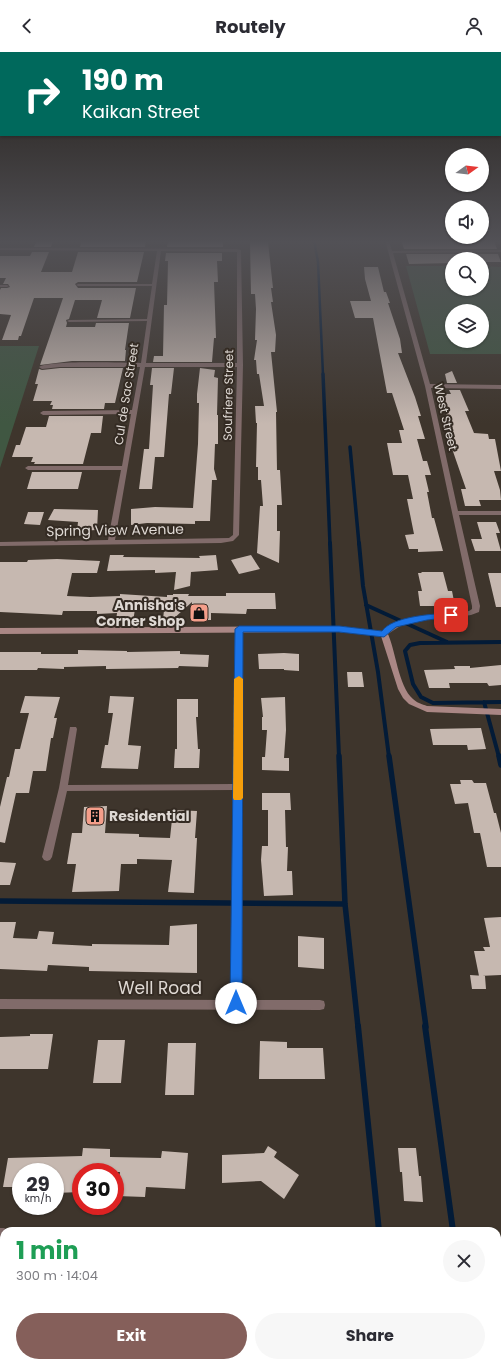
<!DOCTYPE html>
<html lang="en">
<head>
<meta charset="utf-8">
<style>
  :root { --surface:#fff; --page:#f7f7f7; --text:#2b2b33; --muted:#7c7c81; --accent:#855f5a }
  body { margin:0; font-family:Poppins,sans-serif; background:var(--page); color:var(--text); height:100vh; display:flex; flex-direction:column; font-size:15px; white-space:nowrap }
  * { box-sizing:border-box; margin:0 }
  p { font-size:13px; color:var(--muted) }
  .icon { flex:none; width:22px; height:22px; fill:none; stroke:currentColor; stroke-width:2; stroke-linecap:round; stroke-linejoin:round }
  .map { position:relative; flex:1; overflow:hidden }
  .drawer { position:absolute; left:0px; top:1175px; width:501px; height:140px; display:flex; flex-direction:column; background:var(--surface); border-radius:12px 12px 0 0; box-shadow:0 1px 3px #0004 }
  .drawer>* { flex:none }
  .guide { position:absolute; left:0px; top:0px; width:501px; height:84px; box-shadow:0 1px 3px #0004; background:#00695c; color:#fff; overflow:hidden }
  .needle { width:26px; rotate:75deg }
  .tools { position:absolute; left:445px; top:96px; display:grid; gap:8px }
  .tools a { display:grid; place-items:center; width:44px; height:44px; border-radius:50%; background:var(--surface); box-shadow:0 1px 3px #0004; font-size:20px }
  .speed { position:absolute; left:12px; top:1111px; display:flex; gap:8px; font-size:20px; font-weight:700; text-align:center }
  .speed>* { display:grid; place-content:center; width:52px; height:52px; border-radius:50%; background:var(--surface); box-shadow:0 1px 3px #0004; line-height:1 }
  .speed small { font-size:10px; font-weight:400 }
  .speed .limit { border:6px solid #d22; background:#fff; color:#111 }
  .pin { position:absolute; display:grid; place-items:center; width:34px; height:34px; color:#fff; margin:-17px; border-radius:8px; box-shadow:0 2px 6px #0006 }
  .me { position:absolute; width:44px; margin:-22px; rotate:0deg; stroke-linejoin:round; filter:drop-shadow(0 0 3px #0008) }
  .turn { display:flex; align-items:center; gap:14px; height:84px; padding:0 16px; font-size:18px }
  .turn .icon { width:52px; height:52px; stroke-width:2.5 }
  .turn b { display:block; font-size:28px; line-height:34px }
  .round { display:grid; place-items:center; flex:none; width:42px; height:42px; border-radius:21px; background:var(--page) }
  .summary { display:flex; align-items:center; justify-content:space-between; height:68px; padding:0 16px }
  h1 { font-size:24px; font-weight:700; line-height:30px; color:#1e9e55 }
  .primary-button { display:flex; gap:8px; margin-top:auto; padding:8px 16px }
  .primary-button a { flex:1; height:46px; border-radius:24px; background:var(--accent); color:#fff; font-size:16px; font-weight:700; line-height:46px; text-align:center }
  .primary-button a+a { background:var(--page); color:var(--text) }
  header { display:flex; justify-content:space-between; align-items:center; height:52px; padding:0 16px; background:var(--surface); font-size:18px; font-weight:700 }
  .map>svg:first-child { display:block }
  .green { fill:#405742; fill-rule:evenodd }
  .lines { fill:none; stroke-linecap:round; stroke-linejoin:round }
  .stream-far4 { stroke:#031b37; stroke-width:2.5 }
  .stream-far3 { stroke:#031b37; stroke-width:3.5 }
  .stream-far2 { stroke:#031b37; stroke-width:4 }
  .stream-far1 { stroke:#031b37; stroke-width:5.5 }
  .stream { stroke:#031b37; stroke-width:6 }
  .building { fill:#c6b8b0 }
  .street { fill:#816b6a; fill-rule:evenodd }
  .secondary { fill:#aa8785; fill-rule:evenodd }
  .route { fill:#1a73e8; stroke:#114b97 }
  .slow { fill:#f59e0b }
  .labels { text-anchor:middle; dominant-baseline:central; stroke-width:4; stroke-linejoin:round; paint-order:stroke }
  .far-street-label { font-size:12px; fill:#dfd9d4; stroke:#342b23 }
  .street-label { font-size:14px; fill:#dfd9d4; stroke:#342b23 }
  .poi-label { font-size:14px; font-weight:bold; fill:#dfd9d4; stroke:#342b23; text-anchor:end }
  .near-street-label { font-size:17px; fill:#dfd9d4; stroke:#342b23 }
</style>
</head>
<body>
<header><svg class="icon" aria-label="back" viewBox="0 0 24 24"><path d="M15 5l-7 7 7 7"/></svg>Routely<svg class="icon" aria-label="person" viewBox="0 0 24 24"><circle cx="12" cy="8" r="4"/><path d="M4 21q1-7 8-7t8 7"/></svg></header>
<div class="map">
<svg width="501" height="1315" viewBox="0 0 501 1315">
  <rect width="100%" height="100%" fill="#3e352c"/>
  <path class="green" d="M406,214H452V237H482V214L501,215V302H430ZM452,259H482V289H452Z
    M0,294H39L0,416Z"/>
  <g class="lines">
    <path class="stream-far4" d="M314,188L318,210L323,323"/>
    <path class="stream-far3" d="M323,322L330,492
      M350,395L359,492"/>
    <path class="stream-far2" d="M330,491L339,705
      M359,491L363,534L378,620L389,705
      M366,553L447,590
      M501,590L420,591L410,593L405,599L413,632L421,645L433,651L501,650
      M484,650L499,705"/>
    <path class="stream-far1" d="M339,704L345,852L358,975
      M389,704L426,975
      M499,704L501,713
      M0,849L345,852"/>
    <path class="stream" d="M358,974L379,1179
      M425,974L453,1179
      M392,1311V1315
      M470,1311L471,1315"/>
  </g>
  <path class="building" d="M37,188H53L51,195H34Z
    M82,188H146L145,195H80Z
    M168,188H223V195H167Z
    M255,188H263L268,190L273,236H271L273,250H271L276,283L275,300H271L277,360H276L277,418H280L282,453H277V479H280L279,511L257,501L260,454H263L261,428H258V415H256L257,371H256L255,354H264L259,322H257L256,308H254L257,288H255L256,257L255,242H251L250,190Z
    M401,188L494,189L497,197H404Z
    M32,200H49L41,220H72L78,200H144L137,230H78L75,232L78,236H136L130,266H97L102,248H75L69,267L66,268L67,271L66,275H95L96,271H129L125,298H126L125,309H72L40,313L63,246H34L21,284H19L18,288H2L11,263L0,262V238L1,236H7L10,235L8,232H3L6,226H0V204H30Z
    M166,201H222V209H217L218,230H214L216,286H214L212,310H153L154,304H163L164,253H167L168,209H165Z
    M406,202H498L501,210H482V207H452V211L409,212Z
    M364,215H378L384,240H386L390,251H388L400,287L402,301H398L415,345L421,364H418L425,387H417L423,409H427L431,423H425L429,440H427L432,466H434L443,499L418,500V497H409L405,483L414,482L407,447H413L408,423H393L387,391H402L399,378H404L392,341H387L373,266H355L350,249H371L365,227Z
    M60,316H123L115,351H105L104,357H52L53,353H50L52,349H33L38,332H35L39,317L42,318Z
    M152,316H174L171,342H169L164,405H155L152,437H139L144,397H149L153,333H150Z
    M200,316L215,318L214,325L218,326L217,363H218V392H215L214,417L217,428H212L210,469H195V472L147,471L131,473V457L155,455L193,456L198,392L199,351H197V342Z
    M452,319L457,331H447L445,322Z
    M449,338H460L469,359H465L474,381L488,382L489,387H495L501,419H494L500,438L501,448H479L481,454H465L461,437H466L448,385H455L446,361L442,342H451Z
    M49,364H103L101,381H91L83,412H34L35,410H31L33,405H12L16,393H20L26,375H46Z
    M32,420H82L78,437H27Z
    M54,457L98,458L97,478L77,479L78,470L48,468Z
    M28,460H44L40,473L24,472Z
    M477,470H496L500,481H496L501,499H475L471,487H482Z
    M110,503H124L123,505L200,506L199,504L216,503L218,518L191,520L190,534L174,538L176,520L155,521V518L107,519Z
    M251,503L260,517L239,522L231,508Z
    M57,507L100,509L97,521H72L67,544L90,545L120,544V542L167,545V543H173V542H189L188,544H226V541H275L276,557H247L246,562L211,561V568H191L192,550L172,568H163L164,558L135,557L133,570L116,569L117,561L97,562V559H63L62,563L0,560V510H27L28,508Z
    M421,520H443L448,539H452L455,554H420L418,539H422L418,521H422Z
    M488,521H501V555H496Z
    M78,598L127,599V600L180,599V602L209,603L208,615L179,614L178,616L106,617V614L64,615V617L38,616L37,618H0V600H41V602H78Z
    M284,601L299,602V619L284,618V617H259L258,602Z
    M501,613V633L489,634L487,631H449L450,636H429L424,618L455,617L454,614H470V616Z
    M347,620H362L364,635H348Z
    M25,644L60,645L54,666H57L53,686H51L46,719H33L29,741H16L5,791L0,790V755L7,725H9L15,697H20L29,661H20Z
    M110,644L134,645L128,693L141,694L138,717L101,716L105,693H108L113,661H108Z
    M285,645L286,678L284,706H289V719L262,718V705H265L267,678H262V665H263L261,646Z
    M177,647H198V665H196L198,697H200L199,716H174L175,697H177Z
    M481,676L486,697L468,698L467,693H433L430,677Z
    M460,728H472L474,731H486L494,761H496L501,781V815H487L480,781H474L468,751L455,752L450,732H461Z
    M262,741H290L291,758H285L286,795H288L287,819H292L293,843L264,844L261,808L262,794H268V758H262Z
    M107,754L105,781L139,782V785L170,786L173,758L197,759L195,786H197L194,841L168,840L172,808L137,807V812H121L119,839L72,840L76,812H67L72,781H82L84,755Z
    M0,810L16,811L10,833H0Z
    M501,865V923L479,924L474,899H485L483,895H490L484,866Z
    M0,870H16L13,886L37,887L39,879L54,880L52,892L92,894V892L169,893L170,874L197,872V921L89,919V915L48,913L47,919L0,917Z
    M298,884L324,886V917L298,915Z
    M470,923L485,924L486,937H472Z
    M30,982H53L48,1017H0V985L30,984Z
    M98,988H125L121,1031H93Z
    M260,989L287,990V996H323L325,1027H259Z
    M168,991H196L194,1043H165Z
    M268,1094L277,1100L274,1105L299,1123L284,1147L261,1129L222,1131V1103L264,1101Z
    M83,1096L110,1097V1105L161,1106L162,1099L188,1101L185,1137L146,1135L145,1145L117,1144L120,1120H81V1140L55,1141V1120H21V1135H3L8,1106L82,1104Z
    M398,1096H416L419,1124H421L423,1150L404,1149L402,1120H400Z"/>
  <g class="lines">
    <path class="street" d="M385,188H389L392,199L501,198V200L393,201L430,332L501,333V337L431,336L458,459H501V463H459L480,554L479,560L471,563C448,567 425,566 403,573C395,576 387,585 381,584L380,582C396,560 444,563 469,559L472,557V554L425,334Z
      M0,196L237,197L241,198L243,313L239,483L233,489L221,491L0,494V490L108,488L121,418H28L25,416L28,414H122L131,362L43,363L40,361L43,359L132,358L140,315H60L42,317L39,315C51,308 123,311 141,311L147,269L69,270L67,269L69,268L147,267L152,234H78L76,233L78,232H152L157,199L0,198ZM161,199L237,200V311H146ZM145,315H237L233,483L229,486L115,488Z
      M0,233H7L9,234L7,235H0Z
      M239,574L243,577L241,948H320L324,949L325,953L324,957L320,958L0,957V947L231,948L233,738L67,739L52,805L50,808L47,809L44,808L42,805L59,736L70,675H76L77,677L68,733L233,732L235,577Z
      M0,1176H4L9,1179H4V1188H0Z
      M4,1211V1246L0,1247V1212Z
      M229,1311H243V1315H229Z"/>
    <path class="secondary" d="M339,574L387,580C396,598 398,634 413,647C417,651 422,652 427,654L501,657V663L427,660L409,652L403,646L398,637L381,584L339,580L0,582V576Z"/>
  </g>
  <linearGradient id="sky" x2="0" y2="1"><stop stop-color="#221d18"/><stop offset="0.51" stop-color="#525156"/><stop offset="1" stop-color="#525156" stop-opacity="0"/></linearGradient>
  <rect width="501" height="372" fill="url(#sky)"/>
  <path class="route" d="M451,561H454L455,563L454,565L427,568L396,575L384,585L339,580H243L242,951L240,955L236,957L232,955L230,951L235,577L239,574H339L382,579C393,564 433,562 451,561Z"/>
  <path class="slow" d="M239,624L243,627V746L241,748H234L233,746L234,627Z"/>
  <defs>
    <g id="shop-square" transform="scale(1)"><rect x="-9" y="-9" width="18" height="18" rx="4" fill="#f49e8a" stroke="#342b23"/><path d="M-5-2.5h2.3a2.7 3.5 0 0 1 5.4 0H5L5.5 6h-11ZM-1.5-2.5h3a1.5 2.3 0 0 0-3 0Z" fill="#111"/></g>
    <g id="building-square" transform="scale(1)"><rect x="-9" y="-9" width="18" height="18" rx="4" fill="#f49e8a" stroke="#342b23"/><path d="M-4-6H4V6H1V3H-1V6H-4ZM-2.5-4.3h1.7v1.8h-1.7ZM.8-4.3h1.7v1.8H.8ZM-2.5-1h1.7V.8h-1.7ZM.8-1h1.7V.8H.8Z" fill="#111"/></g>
  </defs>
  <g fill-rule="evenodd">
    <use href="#shop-square" x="199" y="561"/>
    <use href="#building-square" x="95" y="764"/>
  </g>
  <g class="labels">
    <g class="far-street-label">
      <text transform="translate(126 342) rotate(-81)">Cul de Sac Street</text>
      <text transform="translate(228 343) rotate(-89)">Soufriere Street</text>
      <text transform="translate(446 365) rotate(77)">West Street</text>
    </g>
    <g class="street-label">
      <text transform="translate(115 478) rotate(-1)">Spring View Avenue</text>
    </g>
    <g class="poi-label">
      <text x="185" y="553">Annisha's<tspan x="185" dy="16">Corner Shop</tspan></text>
      <text x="109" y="764" text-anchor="start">Residential</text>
    </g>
    <g class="near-street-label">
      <text x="160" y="936">Well Road</text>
    </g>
  </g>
</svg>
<div class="tools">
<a><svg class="needle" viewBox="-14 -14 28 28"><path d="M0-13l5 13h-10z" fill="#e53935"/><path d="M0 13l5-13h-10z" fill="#7c7c81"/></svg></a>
<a><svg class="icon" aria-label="sound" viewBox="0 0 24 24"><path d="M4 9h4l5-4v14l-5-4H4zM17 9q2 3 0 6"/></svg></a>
<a><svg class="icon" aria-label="search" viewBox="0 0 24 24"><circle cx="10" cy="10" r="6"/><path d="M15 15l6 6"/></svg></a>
<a><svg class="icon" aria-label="layers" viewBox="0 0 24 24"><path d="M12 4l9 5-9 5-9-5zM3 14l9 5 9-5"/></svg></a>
</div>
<div class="speed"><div>29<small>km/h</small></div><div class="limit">30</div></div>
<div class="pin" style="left:451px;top:563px;background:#d93025"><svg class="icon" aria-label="arrive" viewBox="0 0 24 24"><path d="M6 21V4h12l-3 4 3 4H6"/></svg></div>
<svg class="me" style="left:236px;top:951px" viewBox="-20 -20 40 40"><circle r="19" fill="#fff"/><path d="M0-13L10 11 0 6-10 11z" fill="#1a73e8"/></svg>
<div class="guide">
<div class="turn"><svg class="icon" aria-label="right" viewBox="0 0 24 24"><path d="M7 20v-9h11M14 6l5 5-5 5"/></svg><div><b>190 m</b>Kaikan Street</div></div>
</div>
<section class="drawer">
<div class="summary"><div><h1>1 min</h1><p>300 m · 14:04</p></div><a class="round"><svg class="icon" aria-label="close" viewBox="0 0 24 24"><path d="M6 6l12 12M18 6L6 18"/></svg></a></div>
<div class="primary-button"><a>Exit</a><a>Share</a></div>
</section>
</div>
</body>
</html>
